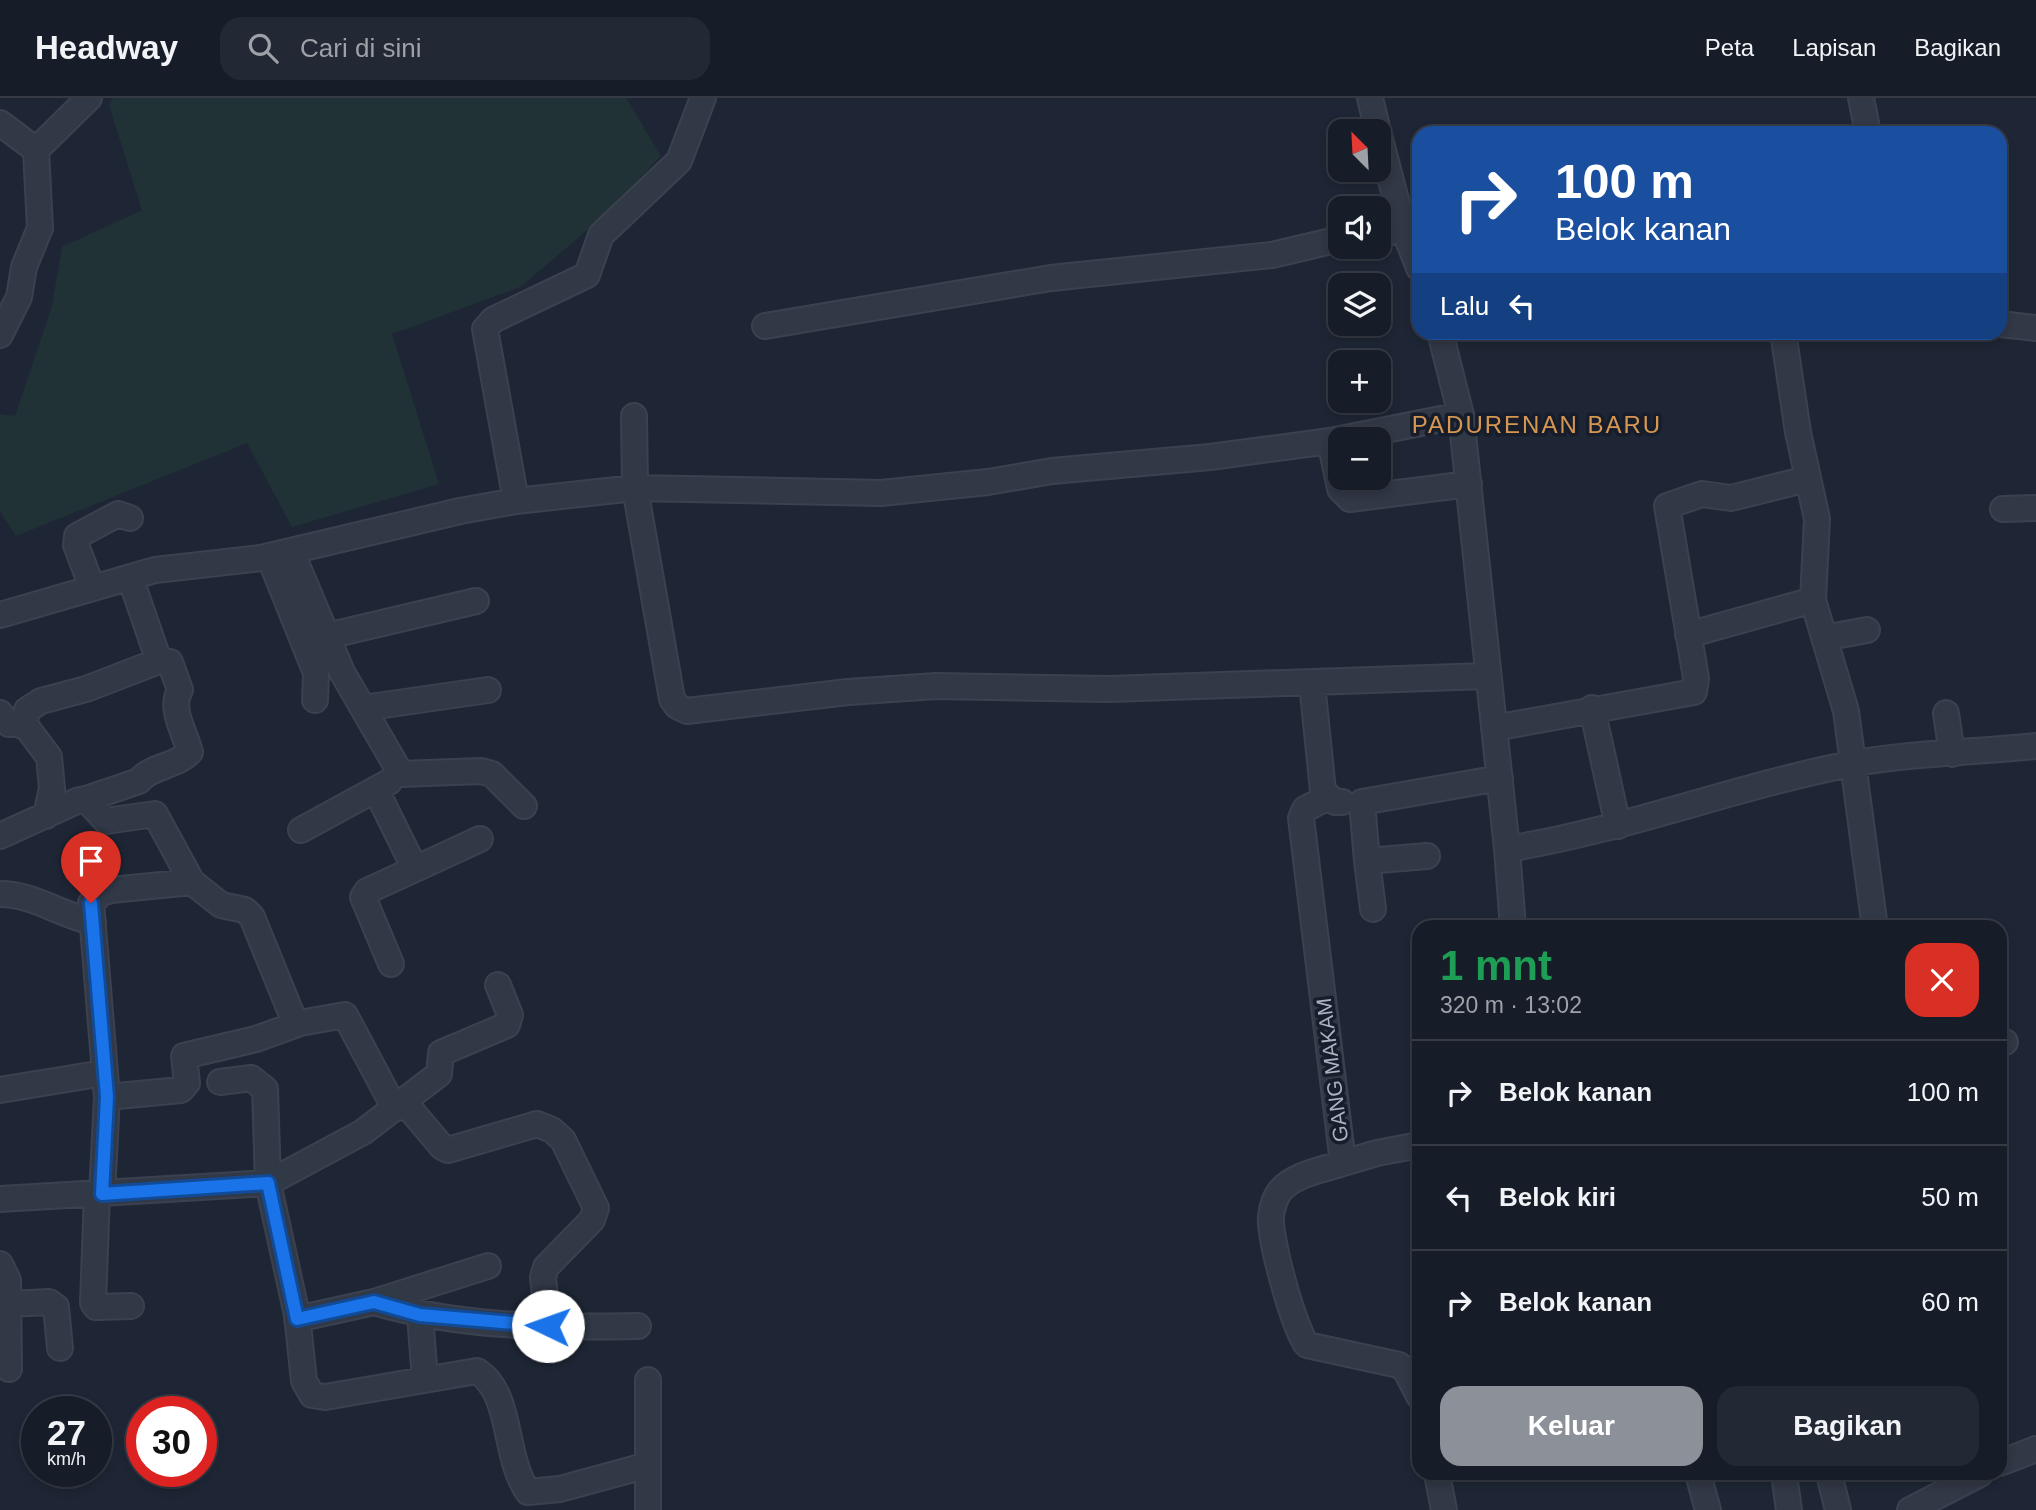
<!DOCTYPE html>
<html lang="id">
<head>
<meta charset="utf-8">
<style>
  :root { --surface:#161c28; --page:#232934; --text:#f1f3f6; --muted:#9ea1a8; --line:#353a45; --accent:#8c9099 }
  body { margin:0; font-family:Helvetica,sans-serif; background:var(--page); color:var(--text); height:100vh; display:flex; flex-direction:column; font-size:26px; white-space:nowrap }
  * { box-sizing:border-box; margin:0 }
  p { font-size:23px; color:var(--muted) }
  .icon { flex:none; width:38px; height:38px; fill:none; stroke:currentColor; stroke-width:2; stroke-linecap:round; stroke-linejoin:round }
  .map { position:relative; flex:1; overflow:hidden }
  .sheet { position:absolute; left:1412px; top:822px; width:595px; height:560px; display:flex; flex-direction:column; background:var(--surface); border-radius:21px; box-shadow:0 4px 10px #0003,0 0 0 2px var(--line) }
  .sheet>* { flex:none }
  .top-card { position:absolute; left:1412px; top:28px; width:595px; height:214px; border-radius:21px; box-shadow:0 4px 10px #0003,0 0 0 2px var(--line); background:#1a4fa0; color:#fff; overflow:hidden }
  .needle { width:46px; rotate:336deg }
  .controls { position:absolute; left:1328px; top:21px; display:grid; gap:14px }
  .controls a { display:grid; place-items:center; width:63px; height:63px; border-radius:14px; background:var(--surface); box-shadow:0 4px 10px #0003,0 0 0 2px var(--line); font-size:35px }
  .speed { position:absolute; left:21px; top:1298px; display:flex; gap:14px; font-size:35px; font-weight:700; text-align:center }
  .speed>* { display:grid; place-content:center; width:91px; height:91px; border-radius:50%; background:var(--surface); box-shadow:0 4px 10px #0003,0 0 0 2px var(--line); line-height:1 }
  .speed small { font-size:18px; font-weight:400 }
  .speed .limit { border:10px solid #d22; background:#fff; color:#111 }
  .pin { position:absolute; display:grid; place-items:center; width:60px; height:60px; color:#fff; margin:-72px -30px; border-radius:50% 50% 50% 0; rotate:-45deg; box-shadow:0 0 7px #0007 }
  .pin .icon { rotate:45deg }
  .me { position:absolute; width:77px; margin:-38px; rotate:273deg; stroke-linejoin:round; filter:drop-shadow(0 0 5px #0008) }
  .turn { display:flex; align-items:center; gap:24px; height:147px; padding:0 28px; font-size:32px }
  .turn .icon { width:91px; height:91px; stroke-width:2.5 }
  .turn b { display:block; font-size:49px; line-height:60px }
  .then { display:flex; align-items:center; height:66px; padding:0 28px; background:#0003; gap:14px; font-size:26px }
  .round { display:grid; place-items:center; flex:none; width:74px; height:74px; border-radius:21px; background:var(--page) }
  .head { display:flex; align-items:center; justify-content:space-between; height:119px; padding:0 28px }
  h1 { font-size:42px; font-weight:800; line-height:52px; color:#1e9e55 }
  .primary-button { display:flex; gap:14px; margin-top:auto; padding:14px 28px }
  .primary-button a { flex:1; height:80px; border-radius:21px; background:var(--accent); color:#fff; font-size:28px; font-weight:800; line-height:80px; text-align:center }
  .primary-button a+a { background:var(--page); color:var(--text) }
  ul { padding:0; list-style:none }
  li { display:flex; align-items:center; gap:21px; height:105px; padding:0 28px; border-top:2px solid var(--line) }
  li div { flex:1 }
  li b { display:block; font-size:26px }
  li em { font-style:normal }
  header { display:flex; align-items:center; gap:42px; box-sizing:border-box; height:98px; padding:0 35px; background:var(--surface); border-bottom:2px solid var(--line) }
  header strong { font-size:33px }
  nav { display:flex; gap:38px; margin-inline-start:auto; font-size:24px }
  .search { width:490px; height:63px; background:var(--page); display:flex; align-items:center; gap:18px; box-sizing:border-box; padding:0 24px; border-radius:21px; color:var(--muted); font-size:26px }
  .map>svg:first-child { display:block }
  .green { fill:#203236 }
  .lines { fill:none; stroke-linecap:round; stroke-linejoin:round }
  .minor-casing { stroke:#3b414f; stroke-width:28 }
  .minor { stroke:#313846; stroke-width:24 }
  .route-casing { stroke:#114b97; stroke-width:18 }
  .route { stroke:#1a73e8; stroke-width:12 }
  .labels { text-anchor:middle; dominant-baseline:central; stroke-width:7; stroke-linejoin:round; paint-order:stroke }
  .street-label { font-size:21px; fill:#abb2c4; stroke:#171d2a }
  .quarter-label { font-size:24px; letter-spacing:2px; fill:#d69753; stroke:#171d2a }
</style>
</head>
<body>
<header>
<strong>Headway</strong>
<div class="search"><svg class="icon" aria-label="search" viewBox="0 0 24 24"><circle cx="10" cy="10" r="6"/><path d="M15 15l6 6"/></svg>Cari di sini</div>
<nav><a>Peta</a><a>Lapisan</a><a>Bagikan</a></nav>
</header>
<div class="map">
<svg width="2036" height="1412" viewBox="0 0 2036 1412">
  <rect width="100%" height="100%" fill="#1e2635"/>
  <path class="green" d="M113,0H626L661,58L604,118L520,189L392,236L439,386L292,429L247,345L16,438L0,413V316L15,318L52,208L62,149L142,112L109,7Z"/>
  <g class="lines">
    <g class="minor-casing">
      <path id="minor" d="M1370,0L1378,33
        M1861,0L1868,35
        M0,25L36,52L89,0
        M1379,37L1404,132L1419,170
        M1379,135L1404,132
        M2000,226L2036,230
        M765,228L1051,180L1272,157L1340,141
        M1440,234L1461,317L1507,751C1624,732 1734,689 1850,666C1910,655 1975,654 2036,648
        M1783,234L1798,334L1817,421L1813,502L1846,613L1875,830
        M0,237L19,199L24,169L40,130L36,52
        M634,318L635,390L672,601L677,608L687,613L848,594L936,588L1109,591L1486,578
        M1330,343L1340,391L1350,401L1469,386
        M516,403L485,231L493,222L587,177L601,137L679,63L703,0
        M2003,411L2036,410
        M291,453L342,574L401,676L481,673L492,676L524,708
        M269,458L316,575L315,602
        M92,489L76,447L77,438L118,416L130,420
        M0,517L155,472L261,460L460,413L516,403L635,390L881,395L988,384L1052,373L1210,359L1330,343L1461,317
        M1688,537L1813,502
        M327,538L476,503
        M1824,540L1867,532
        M1312,585L1323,693L1335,704H1342
        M363,610L488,592
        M1592,610L1618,728
        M0,615L9,626H19L28,631L49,659L52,690L46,718
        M1946,615L1952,656
        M24,628L27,612L41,603L86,591L159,563
        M1494,630L1694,594L1696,580L1667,408L1702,396L1731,400L1807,381
        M376,692L415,771L367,793L363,799L391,866
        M1328,699L1305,711L1301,720L1343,1065C1323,1072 1294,1076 1280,1093C1275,1100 1272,1110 1271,1118C1269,1140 1294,1231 1307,1247L1399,1267L1406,1273L1419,1298
        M86,701L139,683C150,668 176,669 190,654C185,634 169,611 180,592L170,564L159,563L130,479
        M301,732L389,684
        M0,738L79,702L86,701L106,723L155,716L192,784L221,807L245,812L252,819L294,922L300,925L345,917L395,1011
        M1507,751L1513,830
        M1427,758L1367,763L1362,704L1500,680
        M1367,763L1373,811
        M415,771L480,741
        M0,796C34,796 60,817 93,824
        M2000,945L2005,944
        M220,984L251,980L265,991L268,1085L297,1217L304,1283L312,1297L325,1299L477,1273C513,1295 503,1359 528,1394L560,1391L648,1367
        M0,992L104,975
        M107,999L181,992L187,985L184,958L256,941L300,925
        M405,1005L442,1049L448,1052L537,1026L552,1032L563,1042L596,1110L592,1122L546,1169L543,1179L548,1228
        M1343,1065L1377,1055L1419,1047
        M97,1096L93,1205L96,1209L131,1208
        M102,1096L107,999L91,805L102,795L111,792L192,784
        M0,1101L268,1085L363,1034L439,976L441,955L507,927L510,917L498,887
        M0,1166L8,1182L9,1271
        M374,1204C458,1229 550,1230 638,1228
        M10,1206L49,1204L56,1209L60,1250
        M420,1217L425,1282
        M297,1221L374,1204L488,1168
        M2000,1365L2036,1351
        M1437,1376L1444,1412
        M1698,1376L1708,1412
        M1784,1376L1789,1412
        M1829,1376L1838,1412
        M648,1412V1282
        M1910,1412L1980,1376"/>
    </g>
    <use href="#minor" class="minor"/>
  </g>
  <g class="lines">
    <g class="route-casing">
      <path id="route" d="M91,805L107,999L102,1096L268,1085L297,1221L374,1204L420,1217L548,1228"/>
    </g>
    <use href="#route" class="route"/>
  </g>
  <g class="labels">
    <g class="street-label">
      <text transform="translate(1332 972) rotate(-97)">GANG MAKAM</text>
    </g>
    <g class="quarter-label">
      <text x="1537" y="326">PADURENAN BARU</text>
    </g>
  </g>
</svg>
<div class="controls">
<a><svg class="needle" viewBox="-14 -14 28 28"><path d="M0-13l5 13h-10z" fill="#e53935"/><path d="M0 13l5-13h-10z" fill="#9ea1a8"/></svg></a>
<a><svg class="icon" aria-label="sound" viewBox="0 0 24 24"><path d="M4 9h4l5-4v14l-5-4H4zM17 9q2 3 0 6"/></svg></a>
<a><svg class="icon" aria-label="layers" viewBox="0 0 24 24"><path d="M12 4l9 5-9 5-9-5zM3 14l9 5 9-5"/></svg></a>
<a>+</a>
<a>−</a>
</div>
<div class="speed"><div>27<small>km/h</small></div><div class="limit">30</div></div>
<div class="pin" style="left:91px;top:805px;background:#d93025"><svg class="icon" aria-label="arrive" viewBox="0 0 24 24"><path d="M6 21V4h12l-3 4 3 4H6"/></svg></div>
<svg class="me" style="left:548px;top:1228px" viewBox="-20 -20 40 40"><circle r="19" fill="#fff"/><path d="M0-13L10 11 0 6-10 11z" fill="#1a73e8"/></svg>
<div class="top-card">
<div class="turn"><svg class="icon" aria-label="right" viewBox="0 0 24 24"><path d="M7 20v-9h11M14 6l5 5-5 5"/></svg><div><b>100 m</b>Belok kanan</div></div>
<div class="then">Lalu<svg class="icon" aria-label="left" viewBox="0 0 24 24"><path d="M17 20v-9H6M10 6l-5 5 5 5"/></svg></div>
</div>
<section class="sheet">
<div class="head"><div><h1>1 mnt</h1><p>320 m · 13:02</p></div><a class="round" style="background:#d93025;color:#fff"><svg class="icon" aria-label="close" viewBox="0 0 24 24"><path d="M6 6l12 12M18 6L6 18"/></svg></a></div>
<ul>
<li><svg class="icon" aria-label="right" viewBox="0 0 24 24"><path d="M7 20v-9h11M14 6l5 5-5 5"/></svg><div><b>Belok kanan</b></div><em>100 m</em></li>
<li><svg class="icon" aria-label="left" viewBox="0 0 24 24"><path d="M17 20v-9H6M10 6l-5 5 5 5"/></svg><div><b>Belok kiri</b></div><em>50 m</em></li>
<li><svg class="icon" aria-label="right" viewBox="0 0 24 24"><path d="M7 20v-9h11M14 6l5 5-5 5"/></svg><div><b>Belok kanan</b></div><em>60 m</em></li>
</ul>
<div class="primary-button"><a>Keluar</a><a>Bagikan</a></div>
</section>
</div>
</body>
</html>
